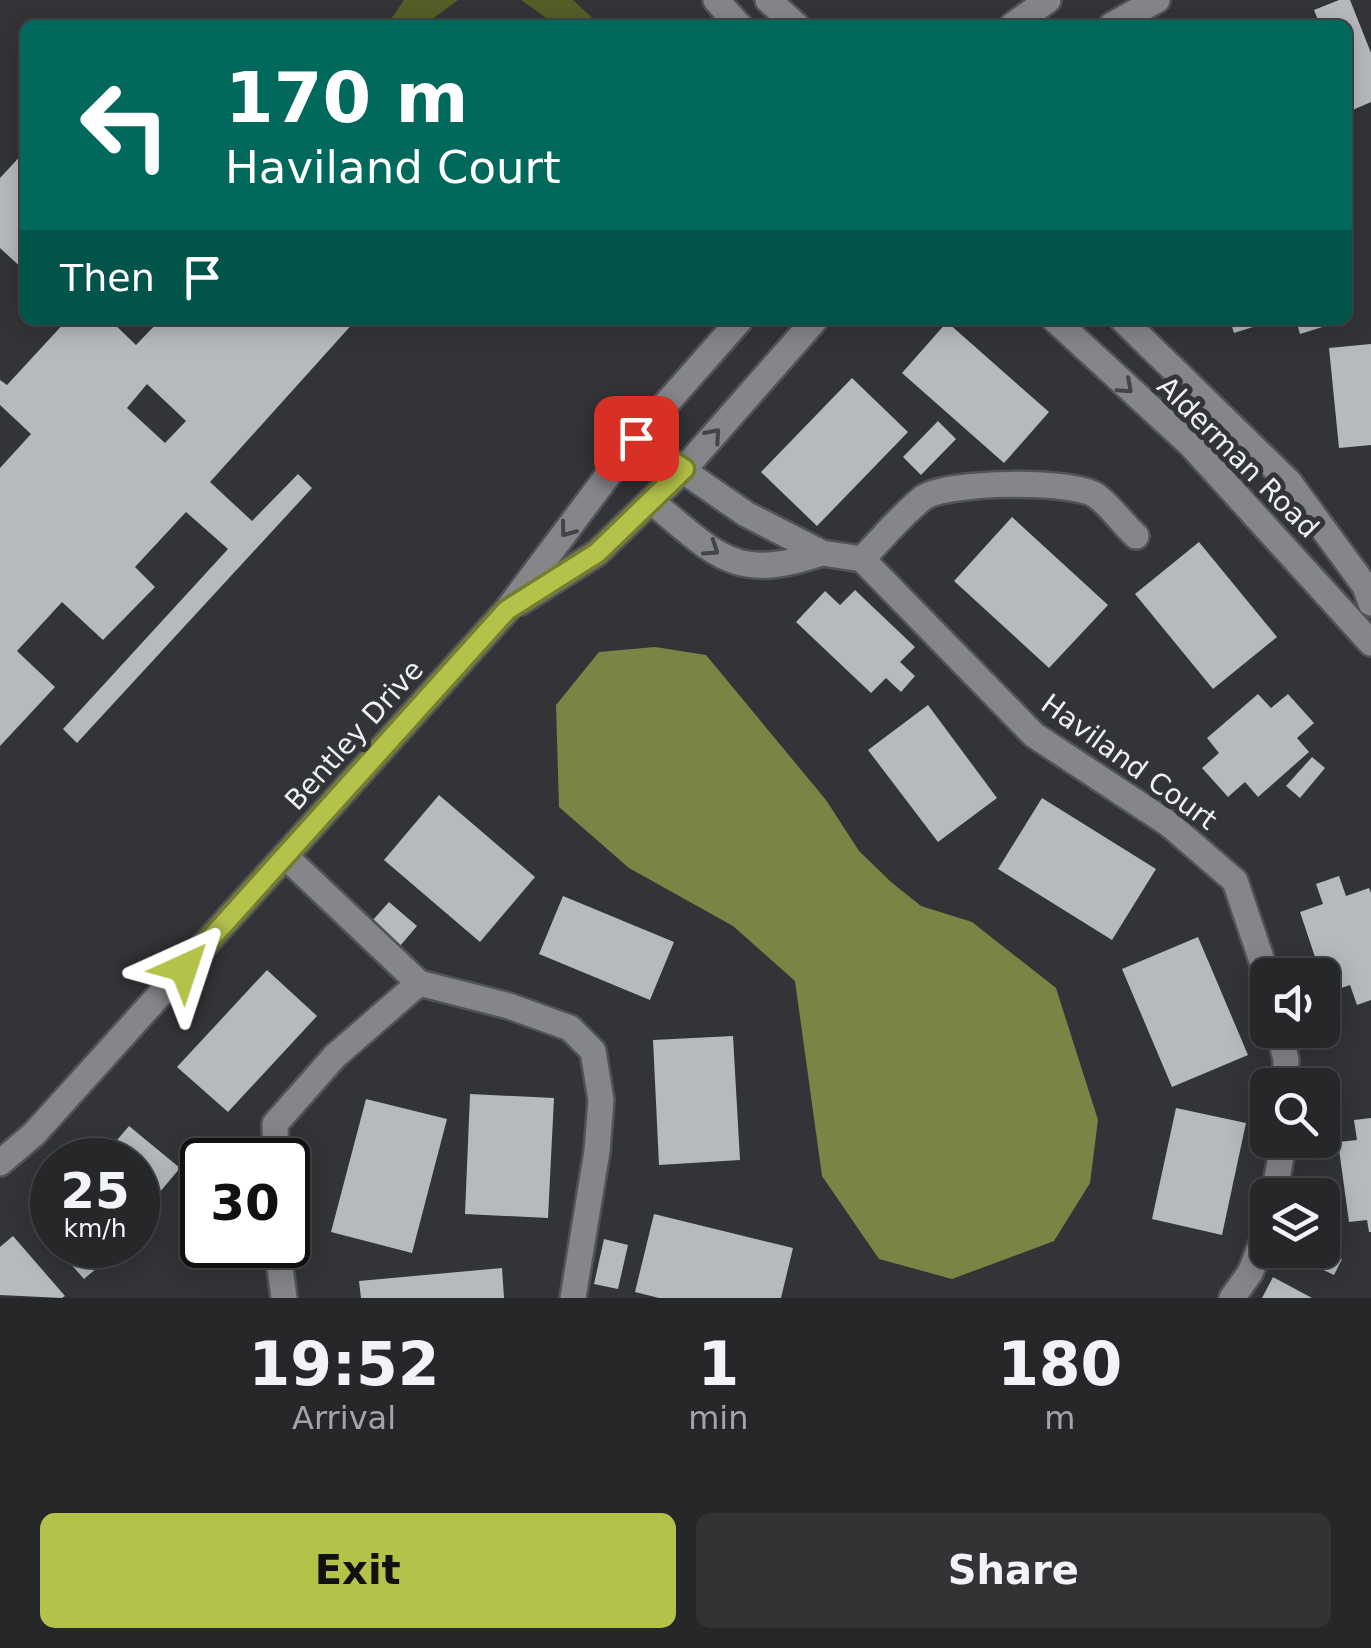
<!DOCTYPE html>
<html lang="en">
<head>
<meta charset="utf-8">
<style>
  :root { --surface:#262729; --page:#323335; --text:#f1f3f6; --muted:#a4a5a8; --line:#424446; --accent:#b4c24a }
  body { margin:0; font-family:"DejaVu Sans",sans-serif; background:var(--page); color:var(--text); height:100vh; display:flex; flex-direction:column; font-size:38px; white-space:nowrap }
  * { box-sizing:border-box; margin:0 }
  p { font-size:32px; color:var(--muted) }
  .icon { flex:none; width:55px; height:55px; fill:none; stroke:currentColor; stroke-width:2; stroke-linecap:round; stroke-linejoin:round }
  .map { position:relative; height:1298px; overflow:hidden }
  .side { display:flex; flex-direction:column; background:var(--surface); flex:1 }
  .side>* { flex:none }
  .banner { position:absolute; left:20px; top:20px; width:1332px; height:305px; border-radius:15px; box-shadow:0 5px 25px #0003,0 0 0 2px var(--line); background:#00695c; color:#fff; overflow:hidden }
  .tools { position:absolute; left:1250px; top:958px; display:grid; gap:20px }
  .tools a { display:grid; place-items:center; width:90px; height:90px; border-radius:15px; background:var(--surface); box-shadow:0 5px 25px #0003,0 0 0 2px var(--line); font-size:50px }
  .speed { position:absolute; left:30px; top:1138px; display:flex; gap:20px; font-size:50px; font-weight:700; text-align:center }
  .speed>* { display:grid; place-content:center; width:130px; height:130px; border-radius:50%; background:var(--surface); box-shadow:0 5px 25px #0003,0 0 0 2px var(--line); line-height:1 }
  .speed small { font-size:25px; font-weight:400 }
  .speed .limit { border:5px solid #111; border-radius:15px; background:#fff; color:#111 }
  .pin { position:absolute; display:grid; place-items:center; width:85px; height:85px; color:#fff; margin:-42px; border-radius:20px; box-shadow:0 5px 15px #0006 }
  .me { position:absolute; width:110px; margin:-55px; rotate:42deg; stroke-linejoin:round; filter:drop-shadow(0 0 8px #0008) }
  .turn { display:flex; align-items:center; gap:35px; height:210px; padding:0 40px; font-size:45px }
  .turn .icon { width:130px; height:130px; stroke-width:2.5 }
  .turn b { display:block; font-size:70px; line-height:85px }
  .then { display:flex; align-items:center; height:95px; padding:0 40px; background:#0003; gap:20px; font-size:38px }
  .eta { display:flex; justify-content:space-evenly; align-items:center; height:170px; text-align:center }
  .eta b { font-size:60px; font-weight:600; line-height:70px }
  .cta { display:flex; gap:20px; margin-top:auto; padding:20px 40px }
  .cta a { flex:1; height:115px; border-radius:15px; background:var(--accent); color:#111; font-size:40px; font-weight:600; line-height:115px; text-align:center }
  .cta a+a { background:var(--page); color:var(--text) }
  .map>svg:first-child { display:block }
  .green { fill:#565d27 }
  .water { fill:#7c8445 }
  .building { fill:#b6b9bd; fill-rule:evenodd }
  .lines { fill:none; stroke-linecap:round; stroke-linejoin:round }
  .minor-casing { stroke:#515356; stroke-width:30 }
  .minor { stroke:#84868a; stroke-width:25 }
  .oneway { stroke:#424448 }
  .route-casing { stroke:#757e30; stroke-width:25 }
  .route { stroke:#b4c24a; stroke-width:18 }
  .labels { text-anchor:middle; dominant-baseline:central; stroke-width:10; stroke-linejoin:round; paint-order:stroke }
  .street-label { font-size:28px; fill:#eff1f3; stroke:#323437 }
</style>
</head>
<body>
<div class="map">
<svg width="1371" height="1298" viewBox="0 0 1371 1298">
  <rect width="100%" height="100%" fill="#323437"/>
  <path class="green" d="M404,0H458L424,25H387Z
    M521,0H573L600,25H556Z"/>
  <path class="water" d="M655,647L706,655L826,800L859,851L891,882L921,906L972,922L1056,988L1098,1120L1090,1183L1054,1241L952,1279L879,1259L822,1176L795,981L733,926L629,868L559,807L556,705L599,652Z"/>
  <path class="building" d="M1339,0H1350L1371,53V102L1348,112V25H1320L1314,10Z
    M25,151V271L0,248V178Z
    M67,320H110L136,345L160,320H356L210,482L252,521L298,474L312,488L77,743L63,729L228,549L186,512L135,567L155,587L103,640L62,602L17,651L55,687L0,746V468L31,434L0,405V380L7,385ZM147,384L186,421L165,443L127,408Z
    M1230,320H1272V321L1234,333Z
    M1296,320H1342V321L1300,334Z
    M947,322L1049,412L1004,463L902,373Z
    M1371,344V445L1339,448L1329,348Z
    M852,378L908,432L817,526L761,472Z
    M938,421L956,439L921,475L903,457Z
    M1012,517L1108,605L1049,668L954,581Z
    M1199,542L1277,637L1213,689L1135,594Z
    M855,590L915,647L900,662L915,676L901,692L886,678L871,693L796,622L825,591L840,605Z
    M1258,694L1271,708L1288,694L1314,723L1297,738L1309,752L1258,797L1245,782L1228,797L1202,768L1219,753L1207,738Z
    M928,705L997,798L938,842L868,750Z
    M1312,757L1325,768L1300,798L1286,786Z
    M439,795L535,877L480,942L384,860Z
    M1042,798L1156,869L1112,940L998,869Z
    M1339,876L1346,896L1369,888L1371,893V1000L1357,1005L1350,985L1327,993L1300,912L1323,904L1316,884Z
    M563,896L674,942L650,1000L539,954Z
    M389,902L417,926L400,946L372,921Z
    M1198,937L1248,1055L1172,1087L1122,969Z
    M267,970L317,1016L228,1112L177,1067Z
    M733,1036L740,1160L659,1165L653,1040Z
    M470,1094L554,1098L548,1218L465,1214Z
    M366,1099L447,1119L412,1253L331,1232Z
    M1176,1108L1246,1123L1222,1235L1152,1219Z
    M1371,1118V1232H1369L1367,1220L1349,1222L1338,1142L1357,1140L1354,1120Z
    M129,1126L180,1168L149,1205L138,1195V1160H100Z
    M654,1214L793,1248L781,1298H659L635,1292Z
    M13,1236L65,1296L62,1298L0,1295V1247Z
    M604,1239L628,1245L618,1289L594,1284Z
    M54,1245H124L84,1279Z
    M1282,1250H1322L1342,1259L1334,1275Z
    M502,1268L504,1298H361L359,1281Z
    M1273,1277L1312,1298H1262Z"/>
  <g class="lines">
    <g class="minor-casing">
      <path id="minor" d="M716,0L739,25
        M768,0L796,25
        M1013,25L1048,0
        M1112,25L1157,0
        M1055,320L1191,445L1371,643
        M1123,320L1289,482L1365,586L1371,603
        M636,438L746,514L822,553C734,583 717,555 651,501
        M822,553L862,559L1034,735L1169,824L1235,881L1268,979
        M862,559C882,539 901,515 923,498C946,481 1077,479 1098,497C1112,508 1123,524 1136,536
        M520,602L597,553L684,469L815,320
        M285,856L419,983L509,1006L570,1028L593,1051L601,1100L597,1151L573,1298
        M1279,1030L1286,1060L1285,1085
        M276,1160L275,1124L335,1056L419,983
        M0,1163L34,1134L507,610L636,438L740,320
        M1274,1195L1284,1140
        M277,1245L284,1298
        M1232,1298L1250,1273L1268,1228"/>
    </g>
    <use href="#minor" class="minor"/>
  </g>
  <defs><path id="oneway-chevron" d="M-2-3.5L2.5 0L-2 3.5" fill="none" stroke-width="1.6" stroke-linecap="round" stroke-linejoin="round" transform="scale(2.5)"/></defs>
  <g class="oneway">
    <use href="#oneway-chevron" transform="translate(1126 387) rotate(42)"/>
    <use href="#oneway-chevron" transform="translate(714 435) rotate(-49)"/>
    <use href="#oneway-chevron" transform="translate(567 530) rotate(127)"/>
    <use href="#oneway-chevron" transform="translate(712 549) rotate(34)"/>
  </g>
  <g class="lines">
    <g class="route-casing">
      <path id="route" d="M184,968L507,610L597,553L684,469L636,438"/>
    </g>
    <use href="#route" class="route"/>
  </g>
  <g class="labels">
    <g class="street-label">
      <text transform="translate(1238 457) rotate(45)">Alderman Road</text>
      <text transform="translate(354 735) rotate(-48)">Bentley Drive</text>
      <text transform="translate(1129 762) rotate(36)">Haviland Court</text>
    </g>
  </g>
</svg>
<div class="tools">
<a><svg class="icon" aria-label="sound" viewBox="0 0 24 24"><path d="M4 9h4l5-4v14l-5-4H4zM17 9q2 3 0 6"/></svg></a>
<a><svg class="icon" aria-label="search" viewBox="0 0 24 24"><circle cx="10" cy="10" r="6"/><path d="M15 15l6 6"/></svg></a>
<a><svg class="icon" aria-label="layers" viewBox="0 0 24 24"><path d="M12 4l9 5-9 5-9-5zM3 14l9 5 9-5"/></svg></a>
</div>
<div class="speed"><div>25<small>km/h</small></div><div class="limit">30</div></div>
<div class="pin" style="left:636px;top:438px;background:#d93025"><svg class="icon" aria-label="arrive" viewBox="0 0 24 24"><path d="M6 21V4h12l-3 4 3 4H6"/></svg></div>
<svg class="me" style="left:184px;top:968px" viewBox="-20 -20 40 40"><path d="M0-17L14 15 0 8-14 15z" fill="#b4c24a" stroke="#fff" stroke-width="4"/></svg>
<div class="banner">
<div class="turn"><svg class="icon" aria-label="left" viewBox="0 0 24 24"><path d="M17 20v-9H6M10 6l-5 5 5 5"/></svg><div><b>170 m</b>Haviland Court</div></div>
<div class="then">Then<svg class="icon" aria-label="arrive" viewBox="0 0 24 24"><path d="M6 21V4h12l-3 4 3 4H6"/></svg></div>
</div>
</div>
<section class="side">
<div class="eta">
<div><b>19:52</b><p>Arrival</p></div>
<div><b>1</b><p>min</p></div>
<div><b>180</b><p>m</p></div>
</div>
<div class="cta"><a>Exit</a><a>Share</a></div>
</section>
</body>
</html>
